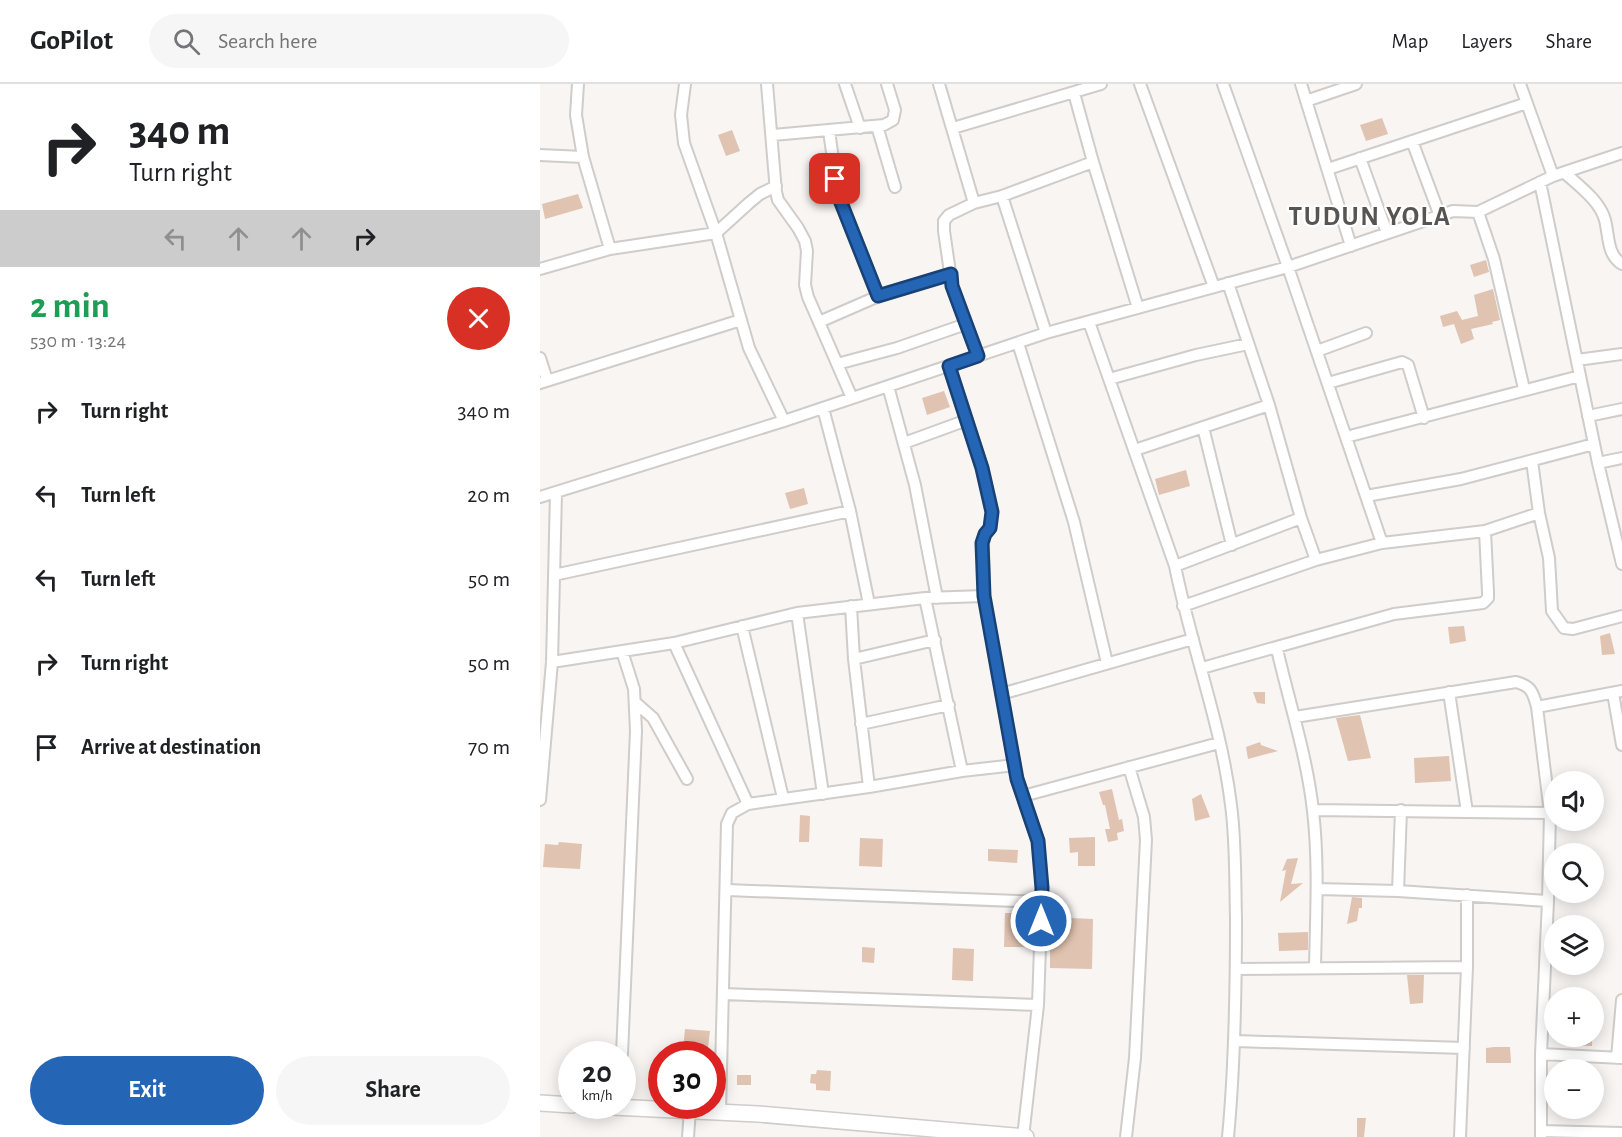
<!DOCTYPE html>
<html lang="en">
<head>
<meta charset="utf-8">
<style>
  :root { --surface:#fff; --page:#f6f6f6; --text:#202124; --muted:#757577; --line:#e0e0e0; --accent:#2565b6 }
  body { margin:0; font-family:"Alegreya Sans",sans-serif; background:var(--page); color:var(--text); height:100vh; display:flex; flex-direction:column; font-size:22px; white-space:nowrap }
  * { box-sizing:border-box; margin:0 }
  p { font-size:20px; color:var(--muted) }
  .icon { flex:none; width:33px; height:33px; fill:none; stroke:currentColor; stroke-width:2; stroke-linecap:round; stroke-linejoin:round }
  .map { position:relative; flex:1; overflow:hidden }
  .drawer { display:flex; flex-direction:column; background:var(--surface); width:540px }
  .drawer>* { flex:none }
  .top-card { background:#fff; color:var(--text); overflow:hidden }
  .tools { position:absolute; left:1004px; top:687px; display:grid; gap:12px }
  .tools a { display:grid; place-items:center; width:60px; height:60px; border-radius:50%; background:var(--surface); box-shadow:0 3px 15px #0003; font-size:30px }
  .speed { position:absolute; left:18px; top:957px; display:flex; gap:12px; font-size:30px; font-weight:700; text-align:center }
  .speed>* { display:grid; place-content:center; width:78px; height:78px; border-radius:50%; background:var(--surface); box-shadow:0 3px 15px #0003; line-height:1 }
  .speed small { font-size:15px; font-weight:400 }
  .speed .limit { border:9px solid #d22; background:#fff; color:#111 }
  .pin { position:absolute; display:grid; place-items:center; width:51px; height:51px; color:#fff; margin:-26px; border-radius:12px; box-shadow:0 3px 9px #0006 }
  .me { position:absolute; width:66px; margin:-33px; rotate:0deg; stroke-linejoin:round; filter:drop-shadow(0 0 4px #0008) }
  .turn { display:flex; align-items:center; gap:21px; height:126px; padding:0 30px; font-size:27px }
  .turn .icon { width:78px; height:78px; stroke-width:2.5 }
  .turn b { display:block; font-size:42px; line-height:51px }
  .lanes { display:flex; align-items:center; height:57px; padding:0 30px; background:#0003; justify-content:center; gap:30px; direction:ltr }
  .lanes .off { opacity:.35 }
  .round { display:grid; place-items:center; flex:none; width:63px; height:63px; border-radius:32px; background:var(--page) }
  .overview { display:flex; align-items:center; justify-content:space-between; height:102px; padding:0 30px }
  h1 { font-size:36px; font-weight:700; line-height:45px; color:#1e9e55 }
  .action { display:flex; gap:12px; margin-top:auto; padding:12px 30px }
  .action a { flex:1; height:69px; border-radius:36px; background:var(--accent); color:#fff; font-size:24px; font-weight:700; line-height:69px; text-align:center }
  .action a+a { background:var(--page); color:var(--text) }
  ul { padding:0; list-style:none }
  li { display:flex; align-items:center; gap:18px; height:84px; padding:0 30px }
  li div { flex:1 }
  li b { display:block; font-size:22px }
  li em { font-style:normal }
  header { display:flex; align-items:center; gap:36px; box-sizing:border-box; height:84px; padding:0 30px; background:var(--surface); border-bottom:2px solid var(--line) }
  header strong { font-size:28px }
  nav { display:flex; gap:33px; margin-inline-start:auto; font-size:21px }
  .search { width:420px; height:54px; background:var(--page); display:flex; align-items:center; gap:15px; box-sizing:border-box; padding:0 21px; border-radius:33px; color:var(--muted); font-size:22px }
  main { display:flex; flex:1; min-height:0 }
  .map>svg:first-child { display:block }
  .building { fill:#e0c3b0 }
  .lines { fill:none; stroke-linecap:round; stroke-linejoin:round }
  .street-casing { stroke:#cfccca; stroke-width:14 }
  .secondary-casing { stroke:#cfccca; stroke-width:18 }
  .street { stroke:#fff; stroke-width:10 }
  .secondary { stroke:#fff; stroke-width:15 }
  .route-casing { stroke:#184276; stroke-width:15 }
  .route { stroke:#2565b6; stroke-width:10 }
  .labels { text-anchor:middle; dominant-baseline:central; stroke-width:4.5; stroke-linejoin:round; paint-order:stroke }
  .district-label { font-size:27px; font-weight:bold; letter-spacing:1.5px; fill:#575452; stroke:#fff }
</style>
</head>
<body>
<header>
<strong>GoPilot</strong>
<div class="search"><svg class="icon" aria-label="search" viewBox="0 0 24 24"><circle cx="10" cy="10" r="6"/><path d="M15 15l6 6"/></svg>Search here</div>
<nav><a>Map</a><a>Layers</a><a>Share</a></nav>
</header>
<main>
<section class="drawer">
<div class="top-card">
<div class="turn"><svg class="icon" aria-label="right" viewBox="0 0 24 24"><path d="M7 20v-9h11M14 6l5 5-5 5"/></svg><div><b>340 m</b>Turn right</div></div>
<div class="lanes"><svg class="icon off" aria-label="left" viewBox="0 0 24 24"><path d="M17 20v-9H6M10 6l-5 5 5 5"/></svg><svg class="icon off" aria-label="ahead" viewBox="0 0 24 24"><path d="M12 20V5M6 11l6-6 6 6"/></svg><svg class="icon off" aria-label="ahead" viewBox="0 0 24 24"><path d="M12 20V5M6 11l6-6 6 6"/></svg><svg class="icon" aria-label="right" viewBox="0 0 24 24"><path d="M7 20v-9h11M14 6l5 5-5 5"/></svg></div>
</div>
<div class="overview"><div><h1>2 min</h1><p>530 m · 13:24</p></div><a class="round" style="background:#d93025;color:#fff"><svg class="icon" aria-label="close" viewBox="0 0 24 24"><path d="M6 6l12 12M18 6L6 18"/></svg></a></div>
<ul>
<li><svg class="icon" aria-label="right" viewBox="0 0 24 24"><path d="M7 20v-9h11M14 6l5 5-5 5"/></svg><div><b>Turn right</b></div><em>340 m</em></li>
<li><svg class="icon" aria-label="left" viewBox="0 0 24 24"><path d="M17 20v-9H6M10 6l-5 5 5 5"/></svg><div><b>Turn left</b></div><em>20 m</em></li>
<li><svg class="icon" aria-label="left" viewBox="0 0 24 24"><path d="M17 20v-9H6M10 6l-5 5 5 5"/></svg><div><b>Turn left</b></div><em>50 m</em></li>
<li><svg class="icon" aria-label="right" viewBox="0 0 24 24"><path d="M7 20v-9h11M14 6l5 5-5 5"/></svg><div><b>Turn right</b></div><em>50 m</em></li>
<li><svg class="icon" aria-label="arrive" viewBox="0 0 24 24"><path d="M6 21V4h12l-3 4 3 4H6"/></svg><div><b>Arrive at destination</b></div><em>70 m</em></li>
</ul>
<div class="action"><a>Exit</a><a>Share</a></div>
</section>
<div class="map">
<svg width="1082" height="1053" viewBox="0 0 1082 1053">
  <rect width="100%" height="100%" fill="#f8f5f3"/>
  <path class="building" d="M842,34L848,50L826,57L820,41Z
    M192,46L200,67L186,72L178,51Z
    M38,110L43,124L5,135L2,120Z
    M946,176L949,188L934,193L930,181Z
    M953,205L960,236L952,238L953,240L931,245L934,255L921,260L914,240L903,243L900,232L917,227L922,236L938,232L934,211Z
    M404,307L410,323L387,331L382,314Z
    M646,386L650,402L619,411L615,395Z
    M264,404L268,420L250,425L245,409Z
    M924,542L926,557L910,560L908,543Z
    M1070,549L1075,570L1062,571L1060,552Z
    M713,608H725V620L717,619Z
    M820,631L831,674L808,677L796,634Z
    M720,658L721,661L738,667L708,675L706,663Z
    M909,672L911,697L875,699L874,674Z
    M572,705L579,736L582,735L584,747L577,749L578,756L568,758L565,745H570L565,721H563L559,708Z
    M661,710L670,733L655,737L652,715Z
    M260,731L270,732L269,758H259Z
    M555,753V782H538V768L530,769L529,754Z
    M320,754L343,755L342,783L319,782Z
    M19,758L42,760L40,785L3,783L5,760L18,761Z
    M448,765L478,766L477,779L448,777Z
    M758,774L751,800L763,799L740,818L746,786L742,787L747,775Z
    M812,813L822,814V824H819L817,837L807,840Z
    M465,829H489L488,863H464Z
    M530,834L553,835L552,885L510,884V860L517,861V855H520V844H529Z
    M768,848V866L739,867L738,849Z
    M322,863L335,864L334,879L322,878Z
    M413,864L434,865L433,897L412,896Z
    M867,891H884L883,919L870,920Z
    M145,945L170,947L168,964L160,963L159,968L143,967Z
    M1022,952H1052V962L1022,961Z
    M954,963H970L971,979H946V964Z
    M277,986L291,987L290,1007L276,1006V1000L270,999L271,990H276Z
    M197,991H211V1001H197Z
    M817,1034H826L824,1053H817Z"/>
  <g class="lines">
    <g class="street-casing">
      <path id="street" d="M38,0L36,31L43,73L70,165
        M145,0L141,31L144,59L176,149L209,264L244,337
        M227,0L236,108L238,116L258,144L265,157L267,167L265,201L268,213L312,314
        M305,0L320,44
        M399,0L434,119
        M600,0L674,203
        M683,0L748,183L842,459
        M761,0L811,162
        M980,0L1013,92
        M534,9L553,78L598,224
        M766,17L816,0
        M337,42L355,103
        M413,44L561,0
        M289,47L298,111L338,212
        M233,51L344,41L353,36L355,26L347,0
        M872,57L900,132
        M0,71L43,73
        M820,74L847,149
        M788,85L987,19
        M1025,89C1039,102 1060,117 1065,136C1069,152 1067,171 1082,180
        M1000,98L1058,379L1082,480
        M462,112L506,249
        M938,128L954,175L984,305
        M0,185L70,165L176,149L209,119L220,110L236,102
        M688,199L729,321L761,434L776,476
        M279,238L341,211L411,190
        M549,238L635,482C651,562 681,639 691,721C696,758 695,797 696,835C696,908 695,980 688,1053
        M478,259L534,438L567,579
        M777,267L826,249
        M438,272L412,202L404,147V137L409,131L434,119L462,112L553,78
        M0,274L7,296
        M1037,276L1082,270
        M297,280L357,264L426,240
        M409,282L442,384L452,428L450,444L445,450L443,459L444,512L477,695L498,757L502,804L498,921L483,1053
        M569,295L656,271L708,260
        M0,299L201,236
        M788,299L862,278L868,281L884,334
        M348,302L375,401L397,514
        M283,324L310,427L329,520
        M1048,332L1082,325
        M663,343L692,461
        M806,353L1040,292
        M364,359L427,336
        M595,366L729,321
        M992,377L999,429L1009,474L1012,527L1024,544L1033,545L1082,532
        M1058,379L1082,374
        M826,412L921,395L1054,360
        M0,413L244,337L506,249L748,183L913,127L938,128L1013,92L1082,69
        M635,482L761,434
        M14,491L310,427
        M385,514L422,687
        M311,522L314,575L329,703
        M643,522L776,476L842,459L945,447L999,429
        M257,529L283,710
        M202,542L243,714
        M134,559L208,720
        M737,565C749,618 767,672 773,727C779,778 776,831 775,883
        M314,575L395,556
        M12,578L134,559L257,529L385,514L444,512
        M662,584L854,530L943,519L948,514V508L945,447
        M909,608L927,728
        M1073,609L1082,661
        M461,610L653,555
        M96,619L113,634L147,695
        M997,623L1082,607
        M755,633L976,598C991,602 993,608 997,623L1010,729L1008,817L1001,970V1053
        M321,640L409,621
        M483,712L679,659
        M0,716L12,578L16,409
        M773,726L1010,729
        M777,805L858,807L1008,817
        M187,806L501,818
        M858,807L861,726
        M696,885L927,883
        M183,910L498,921
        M695,957L924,964
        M82,970L96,647L94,605L82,567
        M1001,970L1082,974
        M1077,974L1082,916
        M180,1028L187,740L192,729L208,720L329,703L422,687L475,681
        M1001,1047L1082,1049
        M148,1053L150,1026
        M586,1053L595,974L606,756L604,733L589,683
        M920,1053L927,883V811"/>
    </g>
    <g class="secondary-casing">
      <path id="secondary" d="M0,1019L32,1021
        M52,1022L218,1030L486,1053"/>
    </g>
    <use href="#street" class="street"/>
    <use href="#secondary" class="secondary"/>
  </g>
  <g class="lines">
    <g class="route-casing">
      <path id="route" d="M295,95L298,111L338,212L411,190L412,202L438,272L409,282L442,384L452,428L450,444L445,450L442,459L444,512L477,695L498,757L502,804L501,837"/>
    </g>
    <use href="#route" class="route"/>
  </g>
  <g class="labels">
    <g class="district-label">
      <text x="830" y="132">TUDUN YOLA</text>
    </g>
  </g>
</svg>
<div class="tools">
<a><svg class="icon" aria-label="sound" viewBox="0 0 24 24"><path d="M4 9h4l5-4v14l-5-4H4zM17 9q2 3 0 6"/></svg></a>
<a><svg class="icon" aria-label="search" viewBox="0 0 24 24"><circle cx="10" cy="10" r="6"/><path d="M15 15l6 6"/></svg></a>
<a><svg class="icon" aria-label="layers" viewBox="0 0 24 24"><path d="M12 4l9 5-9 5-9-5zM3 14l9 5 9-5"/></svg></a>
<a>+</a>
<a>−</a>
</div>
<div class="speed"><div>20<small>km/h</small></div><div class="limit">30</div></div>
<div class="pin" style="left:295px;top:95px;background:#d93025"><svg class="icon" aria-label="arrive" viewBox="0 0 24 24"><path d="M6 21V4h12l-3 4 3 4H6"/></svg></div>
<svg class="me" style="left:501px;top:837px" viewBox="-20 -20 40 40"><circle r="17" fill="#2565b6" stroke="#fff" stroke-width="3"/><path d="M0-11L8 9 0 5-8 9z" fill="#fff"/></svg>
</div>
</main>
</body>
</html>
